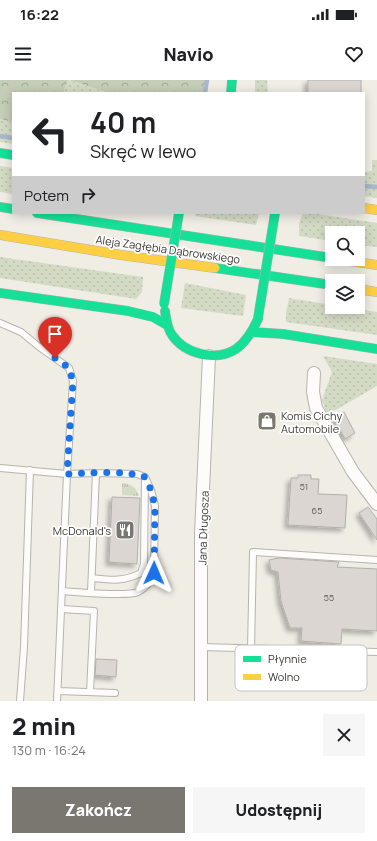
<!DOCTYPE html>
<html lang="pl">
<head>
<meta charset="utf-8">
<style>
  :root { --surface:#fff; --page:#f6f6f6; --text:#202124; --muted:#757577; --accent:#797770 }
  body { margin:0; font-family:Manrope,sans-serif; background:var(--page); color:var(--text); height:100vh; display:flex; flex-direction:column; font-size:15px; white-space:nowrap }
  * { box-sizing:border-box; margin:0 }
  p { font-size:13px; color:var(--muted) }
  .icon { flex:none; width:22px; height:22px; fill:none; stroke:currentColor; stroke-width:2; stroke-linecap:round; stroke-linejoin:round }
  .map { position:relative; height:621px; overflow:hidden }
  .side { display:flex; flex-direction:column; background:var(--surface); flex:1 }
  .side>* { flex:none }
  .guide { position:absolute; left:12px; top:12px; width:353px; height:122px; border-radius:0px; box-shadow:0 2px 10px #0003; background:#fff; color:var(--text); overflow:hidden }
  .tools { position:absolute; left:325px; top:146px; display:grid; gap:8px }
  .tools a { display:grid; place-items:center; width:40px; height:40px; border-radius:0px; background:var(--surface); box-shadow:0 2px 10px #0003; font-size:20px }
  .pin { position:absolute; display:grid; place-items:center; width:34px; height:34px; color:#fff; margin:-41px -17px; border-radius:50% 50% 50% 0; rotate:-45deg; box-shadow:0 0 4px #0007 }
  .pin .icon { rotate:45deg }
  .me { position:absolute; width:44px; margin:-22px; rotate:1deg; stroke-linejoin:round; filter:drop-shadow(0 0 3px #0008) }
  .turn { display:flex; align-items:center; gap:14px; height:84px; padding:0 12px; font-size:18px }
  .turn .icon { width:52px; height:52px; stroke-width:2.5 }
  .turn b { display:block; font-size:28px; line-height:34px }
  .then { display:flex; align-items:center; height:38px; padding:0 12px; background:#0003; gap:8px; font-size:15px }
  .round { display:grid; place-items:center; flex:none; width:42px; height:42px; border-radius:0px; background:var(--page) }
  .headline { display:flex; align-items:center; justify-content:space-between; height:68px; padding:0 12px }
  h1 { font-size:24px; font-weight:800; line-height:30px }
  .button { display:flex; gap:8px; margin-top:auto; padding:8px 12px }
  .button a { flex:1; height:46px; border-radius:0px; background:var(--accent); color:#fff; font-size:16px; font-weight:800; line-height:46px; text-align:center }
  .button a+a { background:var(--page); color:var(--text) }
  .status { display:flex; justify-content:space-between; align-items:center; height:28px; padding:0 20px; background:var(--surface); direction:ltr }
  .status svg { height:11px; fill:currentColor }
  header { display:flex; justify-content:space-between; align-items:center; height:52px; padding:0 12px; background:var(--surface); font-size:18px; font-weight:800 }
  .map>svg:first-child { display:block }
  .grass { fill:url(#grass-dots) }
  .forest { fill:url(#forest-crowns) }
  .park { fill:url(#park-tufts) }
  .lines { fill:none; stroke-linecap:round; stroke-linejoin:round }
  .stream { stroke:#aab7cc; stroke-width:4.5 }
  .building { fill:#dbd6d2; stroke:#b4afab; filter:url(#shadow) }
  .lane-casing { stroke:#b6b4ae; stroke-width:8 }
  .street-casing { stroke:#b6b4ae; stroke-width:14 }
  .fast-casing { stroke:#b6b4ae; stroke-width:10 }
  .slow-casing { stroke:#b6b4ae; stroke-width:10 }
  .lane { stroke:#fdfcfb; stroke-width:6 }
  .street { stroke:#fdfcfb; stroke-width:12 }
  .fast { stroke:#16e098; stroke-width:9 }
  .slow { stroke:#ffcf43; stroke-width:9 }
  .fast-bridge-casing { stroke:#b6b4ae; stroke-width:10; stroke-linecap:butt }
  .fast-bridge { stroke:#16e098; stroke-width:9 }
  .route { stroke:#1a73e8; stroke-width:7; stroke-dasharray:0 12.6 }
  .labels { text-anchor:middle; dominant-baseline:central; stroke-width:3.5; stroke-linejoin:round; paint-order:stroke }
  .number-label { font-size:9px; fill:#62605a }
  .street-label { font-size:11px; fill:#393731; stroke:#fff }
  .poi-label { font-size:11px; fill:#393731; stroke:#fff; text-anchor:start }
  .key { fill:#fff; stroke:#c4c3c1; stroke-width:1 }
  .key-label { font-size:11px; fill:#393731 }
</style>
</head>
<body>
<div class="status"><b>16:22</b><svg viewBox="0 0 49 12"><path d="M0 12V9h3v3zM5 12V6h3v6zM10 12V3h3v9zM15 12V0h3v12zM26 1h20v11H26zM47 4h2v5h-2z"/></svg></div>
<header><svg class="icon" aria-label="menu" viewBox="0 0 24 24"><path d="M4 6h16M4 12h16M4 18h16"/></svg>Navio<svg class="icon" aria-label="heart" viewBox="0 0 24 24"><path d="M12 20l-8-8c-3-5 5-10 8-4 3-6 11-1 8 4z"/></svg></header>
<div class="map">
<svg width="377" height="621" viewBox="0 0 377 621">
  <defs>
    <pattern id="grass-dots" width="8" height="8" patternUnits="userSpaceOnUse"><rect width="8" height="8" fill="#d3dbc5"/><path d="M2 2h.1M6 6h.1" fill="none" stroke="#b6bdaa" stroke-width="1.8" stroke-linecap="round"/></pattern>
    <pattern id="forest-crowns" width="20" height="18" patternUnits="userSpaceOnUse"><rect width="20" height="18" fill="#c4cdb6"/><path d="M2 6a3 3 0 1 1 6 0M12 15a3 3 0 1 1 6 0" fill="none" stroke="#a0a795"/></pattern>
    <pattern id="park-tufts" width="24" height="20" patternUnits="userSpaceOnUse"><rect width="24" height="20" fill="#d3dbc5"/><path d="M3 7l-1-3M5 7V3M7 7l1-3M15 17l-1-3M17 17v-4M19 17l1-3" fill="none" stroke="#b6bdaa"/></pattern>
    <filter id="shadow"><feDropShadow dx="-3.5" dy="3.5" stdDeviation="2" flood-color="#0004"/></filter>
  </defs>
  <rect width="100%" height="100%" fill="#f0ede5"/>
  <path class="grass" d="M68,0L109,13H63Z
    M255,0H267L268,13H255Z
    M0,39L13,42V64L0,62Z
    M372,80H377V118L364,116V92L372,91Z
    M0,86L13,88V114L0,112Z
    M196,133H259L256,145L195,136Z
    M303,133H311L377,143V167L358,165V153H332V161L299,156V143Z
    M0,177L143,197L142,212L136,219L0,198Z
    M185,203L246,215L243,236L181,228Z
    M289,218L332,225V227H344L377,232V255L286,242V233Z
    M323,276L377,284V306L327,335L322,320L332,292Z"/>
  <path class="forest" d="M0,0H68L63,13H13V42L0,39Z
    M69,0H207L206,13H109Z"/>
  <path class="park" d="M122,403C131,404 136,407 139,416L122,415Z"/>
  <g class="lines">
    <path class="stream" d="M205,13L207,0
      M0,56L13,58
      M364,106L377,107"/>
  </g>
  <path class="building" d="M308,0H361V13H308Z
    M344,332L355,353L345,359L334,338Z
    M298,395H311V399H319L318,414L347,415L345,448L288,445L291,398H298Z
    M112,417L140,418L137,484L109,482Z
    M368,427L377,439V460L359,433Z
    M279,478L339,482L337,487L377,489V551L342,549L341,564L301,561L302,548H290L281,521L278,492L271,490L269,480Z
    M96,579L117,580L116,597L95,595Z"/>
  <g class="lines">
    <g class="lane-casing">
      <path id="lane" d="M0,243L21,252L38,266L69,288L73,301L67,394L57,621
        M0,388L67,394L96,393L137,394L145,397L151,410L155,426L154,493C151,501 146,508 138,512C127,517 77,512 62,511
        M92,498C111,500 123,502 141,493L144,484L145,398
        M91,512L96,393
        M61,529L94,531L90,612
        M201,567L377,572
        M251,569L253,472L377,480
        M58,611L115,613
        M20,621L24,567L30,390"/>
    </g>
    <g class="street-casing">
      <path id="street" d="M314,293L313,312L316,328L353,392L377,424
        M201,621V454L209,276"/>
    </g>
    <g class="fast-casing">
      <path id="fast" d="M231,13L232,0
        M0,73L13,75
        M0,127L13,129
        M37,133L332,178
        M215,188L332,205
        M0,213L128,231L153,237L167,245
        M165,231C166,239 167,248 172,255C185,274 216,282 236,269C246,262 253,250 258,239
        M252,252L283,254L377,269"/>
    </g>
    <g class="slow-casing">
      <path id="slow" d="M364,128L377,130
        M0,155L121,175L215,188
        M337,179L377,185
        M358,209L377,212"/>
    </g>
    <use href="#lane" class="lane"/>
    <use href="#street" class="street"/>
    <use href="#fast" class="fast"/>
    <use href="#slow" class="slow"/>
    <g class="fast-bridge-casing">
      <path id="fast-bridge" d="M164,224L179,133
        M258,238L275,133"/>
    </g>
    <use href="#fast-bridge" class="fast-bridge"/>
  </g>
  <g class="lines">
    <path class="route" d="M55,278L69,288L73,301L67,394C88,393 125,390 145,397L151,410L155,426L154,493"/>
  </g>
  <defs>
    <g id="shop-square" transform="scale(1)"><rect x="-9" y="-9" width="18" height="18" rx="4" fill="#797770" stroke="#fff"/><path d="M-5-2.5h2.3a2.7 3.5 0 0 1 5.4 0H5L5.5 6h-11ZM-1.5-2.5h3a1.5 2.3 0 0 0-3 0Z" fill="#fff"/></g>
    <g id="restaurant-square" transform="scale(1)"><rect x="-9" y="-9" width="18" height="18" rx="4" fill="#797770" stroke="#fff"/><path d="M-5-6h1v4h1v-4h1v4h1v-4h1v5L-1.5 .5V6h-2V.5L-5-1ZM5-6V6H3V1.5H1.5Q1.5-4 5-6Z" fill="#fff"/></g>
  </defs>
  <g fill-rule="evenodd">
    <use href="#shop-square" x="267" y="341"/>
    <use href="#restaurant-square" x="125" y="450"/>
  </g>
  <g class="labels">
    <g class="number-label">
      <text x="304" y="406">51</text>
      <text x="317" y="430">65</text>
      <text x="329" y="517">55</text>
    </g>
    <g class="street-label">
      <text transform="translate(168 169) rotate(8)">Aleja Zagłębia Dąbrowskiego</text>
      <text transform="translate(203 448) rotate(-88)">Jana Długosza</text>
    </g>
    <g class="poi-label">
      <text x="281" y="335">Komis Cichy<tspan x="281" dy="13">Automobile</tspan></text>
      <text x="111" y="450" text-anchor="end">McDonald's</text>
    </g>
  </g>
  <rect x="235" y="565" width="132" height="46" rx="6" class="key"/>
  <rect x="243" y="576" width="18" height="6" fill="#16e098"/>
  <rect x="243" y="594" width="18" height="6" fill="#ffcf43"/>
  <g class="key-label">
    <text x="268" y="583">Płynnie</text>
    <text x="268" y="601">Wolno</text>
  </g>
</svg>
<div class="tools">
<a><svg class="icon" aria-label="search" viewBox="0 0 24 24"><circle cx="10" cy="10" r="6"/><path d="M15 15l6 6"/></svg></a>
<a><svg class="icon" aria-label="layers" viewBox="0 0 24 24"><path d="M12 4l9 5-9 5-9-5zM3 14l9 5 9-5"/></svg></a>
</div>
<div class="pin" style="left:55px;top:278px;background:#d93025"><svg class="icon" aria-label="arrive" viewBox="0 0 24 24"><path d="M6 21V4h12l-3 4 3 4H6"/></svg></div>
<svg class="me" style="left:154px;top:493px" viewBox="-20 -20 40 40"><path d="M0-17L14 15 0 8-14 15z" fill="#1a73e8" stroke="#fff" stroke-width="4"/></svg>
<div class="guide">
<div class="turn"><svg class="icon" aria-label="left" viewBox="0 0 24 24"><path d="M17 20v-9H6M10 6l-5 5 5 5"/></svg><div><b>40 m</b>Skręć w lewo</div></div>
<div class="then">Potem<svg class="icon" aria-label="right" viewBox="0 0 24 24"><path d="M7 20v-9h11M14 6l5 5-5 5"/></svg></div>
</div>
</div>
<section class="side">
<div class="headline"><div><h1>2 min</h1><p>130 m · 16:24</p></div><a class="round"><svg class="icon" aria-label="close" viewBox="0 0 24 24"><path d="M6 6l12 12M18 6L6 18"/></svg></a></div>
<div class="button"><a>Zakończ</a><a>Udostępnij</a></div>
</section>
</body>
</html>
